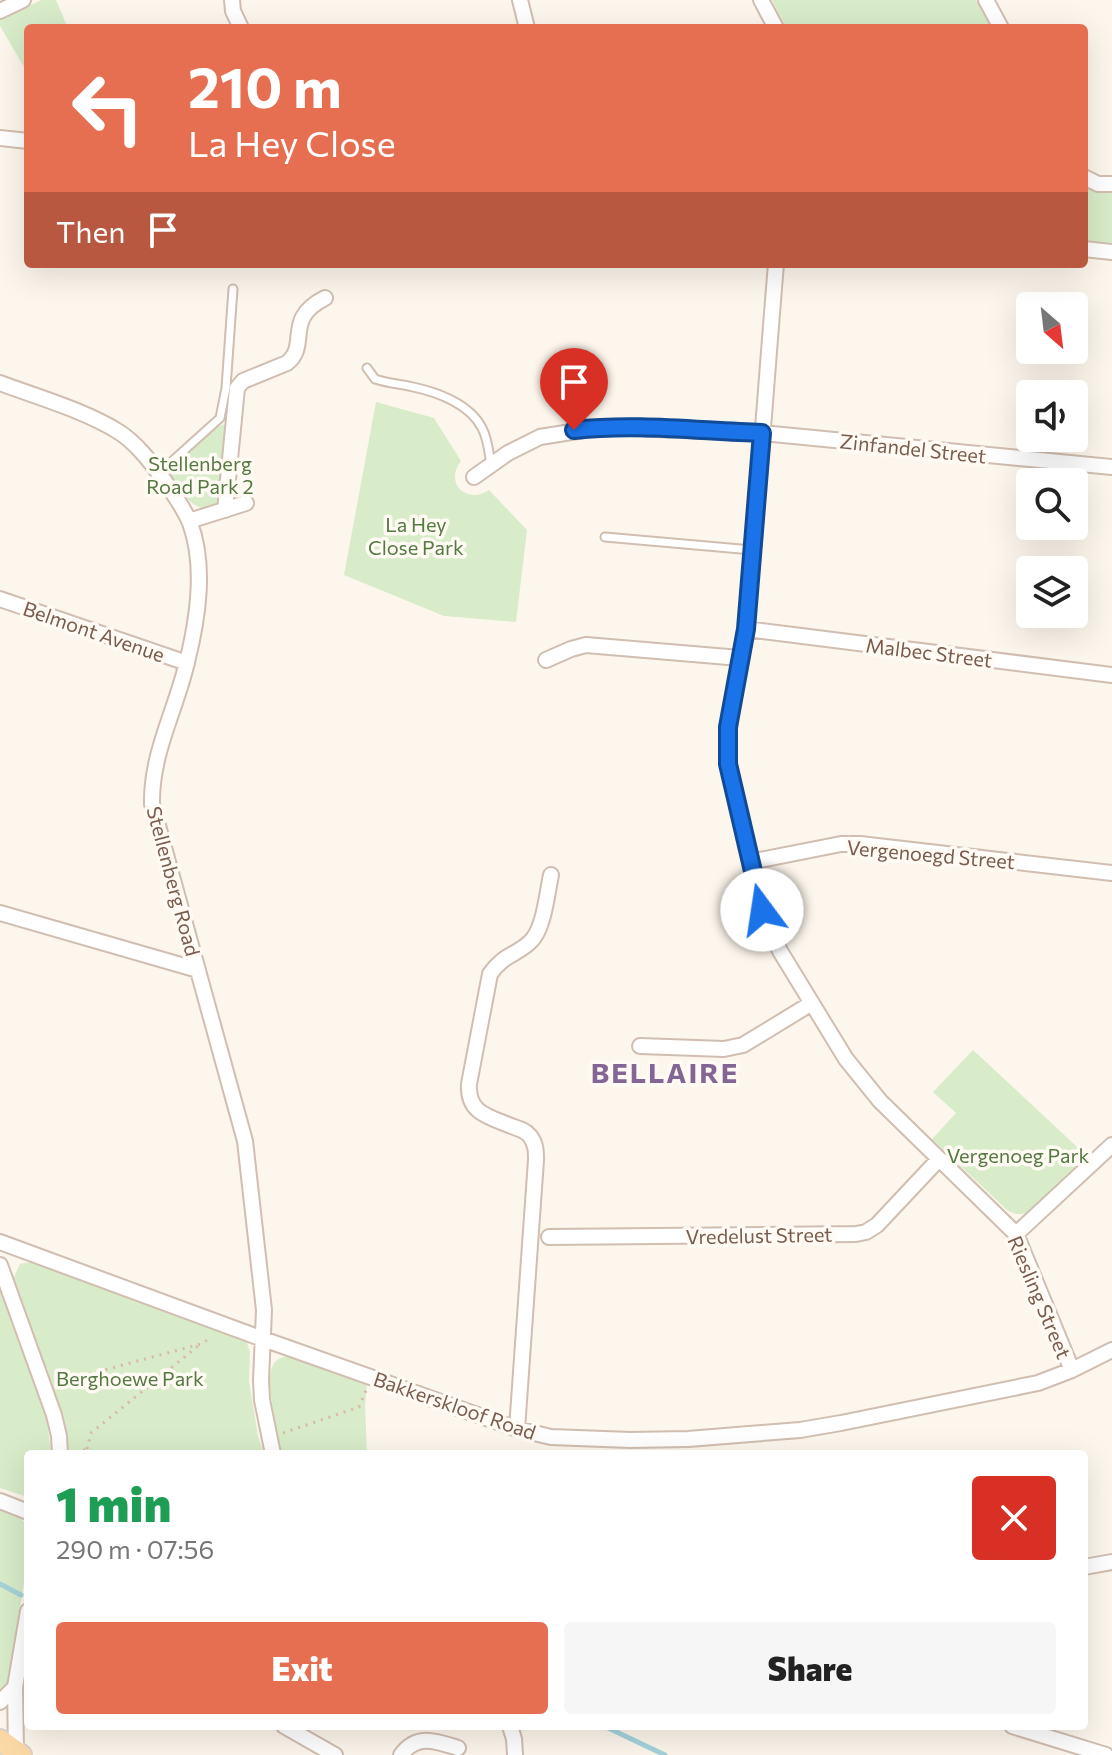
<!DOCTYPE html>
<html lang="en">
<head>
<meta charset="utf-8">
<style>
  :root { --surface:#fff; --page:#f6f6f6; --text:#222; --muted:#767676; --accent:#e76f51 }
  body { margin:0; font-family:Commissioner,sans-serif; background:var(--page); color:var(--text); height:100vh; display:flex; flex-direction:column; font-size:30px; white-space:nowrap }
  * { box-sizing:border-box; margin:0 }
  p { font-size:26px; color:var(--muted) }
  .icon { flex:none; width:44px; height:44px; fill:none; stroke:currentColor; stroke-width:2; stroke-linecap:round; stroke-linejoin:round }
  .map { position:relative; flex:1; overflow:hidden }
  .drawer { position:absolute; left:24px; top:1450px; width:1064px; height:280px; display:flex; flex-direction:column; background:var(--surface); border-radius:8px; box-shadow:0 8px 32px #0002 }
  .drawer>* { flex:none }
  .hud { position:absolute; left:24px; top:24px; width:1064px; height:244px; border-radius:8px; box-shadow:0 8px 32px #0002; background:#e76f51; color:#fff; overflow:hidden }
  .needle { width:52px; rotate:152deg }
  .tools { position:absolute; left:1016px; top:292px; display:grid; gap:16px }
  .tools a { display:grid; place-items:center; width:72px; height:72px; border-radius:8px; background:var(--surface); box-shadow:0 8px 32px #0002; font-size:40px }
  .pin { position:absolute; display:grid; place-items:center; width:68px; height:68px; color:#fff; margin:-82px -34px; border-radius:50% 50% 50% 0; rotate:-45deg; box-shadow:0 0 8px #0007 }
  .pin .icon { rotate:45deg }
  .me { position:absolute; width:88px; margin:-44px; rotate:346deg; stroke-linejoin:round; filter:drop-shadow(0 0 6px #0008) }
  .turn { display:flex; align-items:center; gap:28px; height:168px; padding:0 32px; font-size:36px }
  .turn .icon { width:104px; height:104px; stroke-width:2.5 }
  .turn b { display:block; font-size:56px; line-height:68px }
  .then { display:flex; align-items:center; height:76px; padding:0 32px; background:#0003; gap:16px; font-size:30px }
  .round { display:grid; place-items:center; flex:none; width:84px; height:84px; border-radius:8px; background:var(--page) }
  .overview { display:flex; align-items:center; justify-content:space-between; height:136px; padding:0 32px }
  h1 { font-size:48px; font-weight:800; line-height:60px; color:#1e9e55 }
  .cta { display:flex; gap:16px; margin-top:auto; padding:16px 32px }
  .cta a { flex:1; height:92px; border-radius:8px; background:var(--accent); color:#fff; font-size:32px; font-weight:800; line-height:92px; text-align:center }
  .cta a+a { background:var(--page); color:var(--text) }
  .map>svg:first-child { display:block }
  .green { fill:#d8ecc9 }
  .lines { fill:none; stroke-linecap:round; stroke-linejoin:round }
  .stream { stroke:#a5d3da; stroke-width:5 }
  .service-casing { stroke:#d1beb0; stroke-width:11 }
  .minor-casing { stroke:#d1beb0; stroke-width:18 }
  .primary-casing { stroke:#dad1cd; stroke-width:24 }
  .path { stroke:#d9b8a5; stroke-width:3; stroke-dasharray:2 6; stroke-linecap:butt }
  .service { stroke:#fff; stroke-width:7 }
  .minor { stroke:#fff; stroke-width:14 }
  .primary { stroke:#fbd9a5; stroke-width:20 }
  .route-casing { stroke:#114b97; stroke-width:20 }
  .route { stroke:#1a73e8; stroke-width:14 }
  .labels { text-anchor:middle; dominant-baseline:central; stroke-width:7; stroke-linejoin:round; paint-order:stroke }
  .street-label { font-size:20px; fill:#7a5c4d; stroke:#fffaf3 }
  .park-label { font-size:20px; fill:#537a41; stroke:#fffaf3 }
  .district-label { font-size:28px; font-weight:bold; letter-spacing:2px; fill:#846695; stroke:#fffaf3 }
</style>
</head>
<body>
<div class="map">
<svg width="1112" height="1755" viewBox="0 0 1112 1755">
  <rect width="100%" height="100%" fill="#fdf6ec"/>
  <path class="green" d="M41,0H56L68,28H28V74L0,26V20Z
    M772,0H976L991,28H786Z
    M1084,187L1099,192H1112V243L1084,241Z
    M376,402L434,418L461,461C444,483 466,505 489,490L527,530L516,622L444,616L344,575Z
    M229,423L221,498C198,526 181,489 168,471L219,426Z
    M973,1050L1088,1157L1031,1210C1023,1216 1015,1215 1007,1210L932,1139L956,1113L933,1092Z
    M36,1261L243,1339L247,1343L250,1352L249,1381L258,1436L264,1454H68V1439L62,1415L16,1287L14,1277L20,1264Z
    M0,1287L47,1419L51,1454H28V1497L0,1488Z
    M288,1356L367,1383L365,1406L367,1454H282C278,1434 264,1383 273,1365C276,1359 282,1357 288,1356Z
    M0,1510L19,1517L28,1526V1558L8,1680L0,1694Z"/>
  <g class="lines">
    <path class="stream" d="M0,1584L21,1595
      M604,1726L665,1755"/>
    <g class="service-casing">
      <path id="service" d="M367,368L375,379C387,383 400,384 413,387C437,392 470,404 482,428C488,439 489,453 491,465
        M159,473L220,418L226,388L233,289
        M605,537L752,550"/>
    </g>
    <g class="minor-casing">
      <path id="minor" d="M232,0L233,11L241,28
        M520,0L527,28
        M761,0L776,28
        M986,0L1001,28
        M0,11L23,0
        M0,138L28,141
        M1084,177L1098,184H1112
        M1084,249L1112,252
        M776,264C766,384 758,505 746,625C742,672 725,716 728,764L762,910L770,928L780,951L846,1059L880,1101L1016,1234L1072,1370
        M0,383C37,397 86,411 119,432C136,443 149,460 161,476C171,490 183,506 190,523C206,566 198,618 187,662C176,710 151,753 152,804L245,1141L264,1310L261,1380L262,1400L273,1454
        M474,477L508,453L540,437L602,427L762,433L1112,467
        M225,510L237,388L243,381L287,363C310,345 283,319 325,298
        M189,521L246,503
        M0,599L187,663
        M746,629L1112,675
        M546,660L571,649L586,645L740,658
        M750,862L841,844H860L1112,873
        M0,913L198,970
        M640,1046L724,1049L743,1045L812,1003
        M1016,1234L1112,1145
        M549,1237L856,1234L866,1232L877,1225L939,1159
        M0,1242L263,1339L517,1429L551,1437L630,1440L688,1439L800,1430L841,1423L1038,1383L1072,1370L1112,1350
        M0,1265L54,1415L59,1436L60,1454
        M517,1429L536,1160C536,1151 536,1144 530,1136C526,1131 520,1129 514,1127C490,1117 467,1114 469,1084L490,974C504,954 515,956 530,942C544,930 547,893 551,875
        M0,1501L28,1512
        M1084,1567L1112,1562
        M0,1702L15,1687
        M284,1726L335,1755
        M510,1726L514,1739L515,1755
        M1012,1726L1106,1755
        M16,1752L15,1687L28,1611
        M401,1755C417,1733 436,1741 458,1748"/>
    </g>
    <g class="primary-casing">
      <path id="primary" d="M0,1740L21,1755"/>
    </g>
    <path class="path" d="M59,1382L201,1344L212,1337
      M283,1433L359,1407L367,1388
      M87,1449L91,1433L198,1346
      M76,1453L87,1449L97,1454"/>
    <use href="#service" class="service"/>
    <use href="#minor" class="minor"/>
    <use href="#primary" class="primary"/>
  </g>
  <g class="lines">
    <g class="route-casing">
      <path id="route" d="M574,430C636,423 699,431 762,433L746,629L728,727V764L762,910"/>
    </g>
    <use href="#route" class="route"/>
  </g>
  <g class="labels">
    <g class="street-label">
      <text transform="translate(913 448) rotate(6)">Zinfandel Street</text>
      <text transform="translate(94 631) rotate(19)">Belmont Avenue</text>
      <text transform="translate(929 652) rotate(7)">Malbec Street</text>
      <text transform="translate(931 854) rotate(5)">Vergenoegd Street</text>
      <text transform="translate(174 881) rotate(75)">Stellenberg Road</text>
      <text transform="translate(759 1235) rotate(-1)">Vredelust Street</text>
      <text transform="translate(1040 1297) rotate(67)">Riesling Street</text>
      <text transform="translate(455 1405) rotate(19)">Bakkerskloof Road</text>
    </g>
    <g class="park-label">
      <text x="200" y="463">Stellenberg<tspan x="200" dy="23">Road Park 2</tspan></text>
      <text x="416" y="524">La Hey<tspan x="416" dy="23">Close Park</tspan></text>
      <text x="1018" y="1155">Vergenoeg Park</text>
      <text x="130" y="1378">Berghoewe Park</text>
    </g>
    <g class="district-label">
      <text x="665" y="1072">BELLAIRE</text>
    </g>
  </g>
</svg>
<div class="tools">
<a><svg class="needle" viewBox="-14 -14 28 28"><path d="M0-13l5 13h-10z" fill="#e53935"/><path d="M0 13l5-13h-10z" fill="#767676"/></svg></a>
<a><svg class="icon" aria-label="sound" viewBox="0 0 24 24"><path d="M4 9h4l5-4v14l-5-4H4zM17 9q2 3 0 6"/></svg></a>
<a><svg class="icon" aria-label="search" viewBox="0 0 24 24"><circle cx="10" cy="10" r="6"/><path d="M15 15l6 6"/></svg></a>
<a><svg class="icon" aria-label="layers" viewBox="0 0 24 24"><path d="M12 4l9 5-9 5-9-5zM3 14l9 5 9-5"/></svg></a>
</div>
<div class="pin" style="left:574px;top:430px;background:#d93025"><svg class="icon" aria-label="arrive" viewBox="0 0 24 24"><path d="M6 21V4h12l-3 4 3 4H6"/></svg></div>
<svg class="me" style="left:762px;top:910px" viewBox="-20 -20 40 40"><circle r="19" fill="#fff"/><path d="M0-13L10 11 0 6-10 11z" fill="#1a73e8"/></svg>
<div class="hud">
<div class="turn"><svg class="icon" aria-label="left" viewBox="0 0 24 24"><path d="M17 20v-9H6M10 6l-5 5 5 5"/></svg><div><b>210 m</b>La Hey Close</div></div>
<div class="then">Then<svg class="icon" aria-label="arrive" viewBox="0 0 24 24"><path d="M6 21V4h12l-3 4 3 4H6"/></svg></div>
</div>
<section class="drawer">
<div class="overview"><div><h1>1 min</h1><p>290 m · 07:56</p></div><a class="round" style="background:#d93025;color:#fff"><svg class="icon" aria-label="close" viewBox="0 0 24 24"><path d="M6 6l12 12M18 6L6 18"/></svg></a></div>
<div class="cta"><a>Exit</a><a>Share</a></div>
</section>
</div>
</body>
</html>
